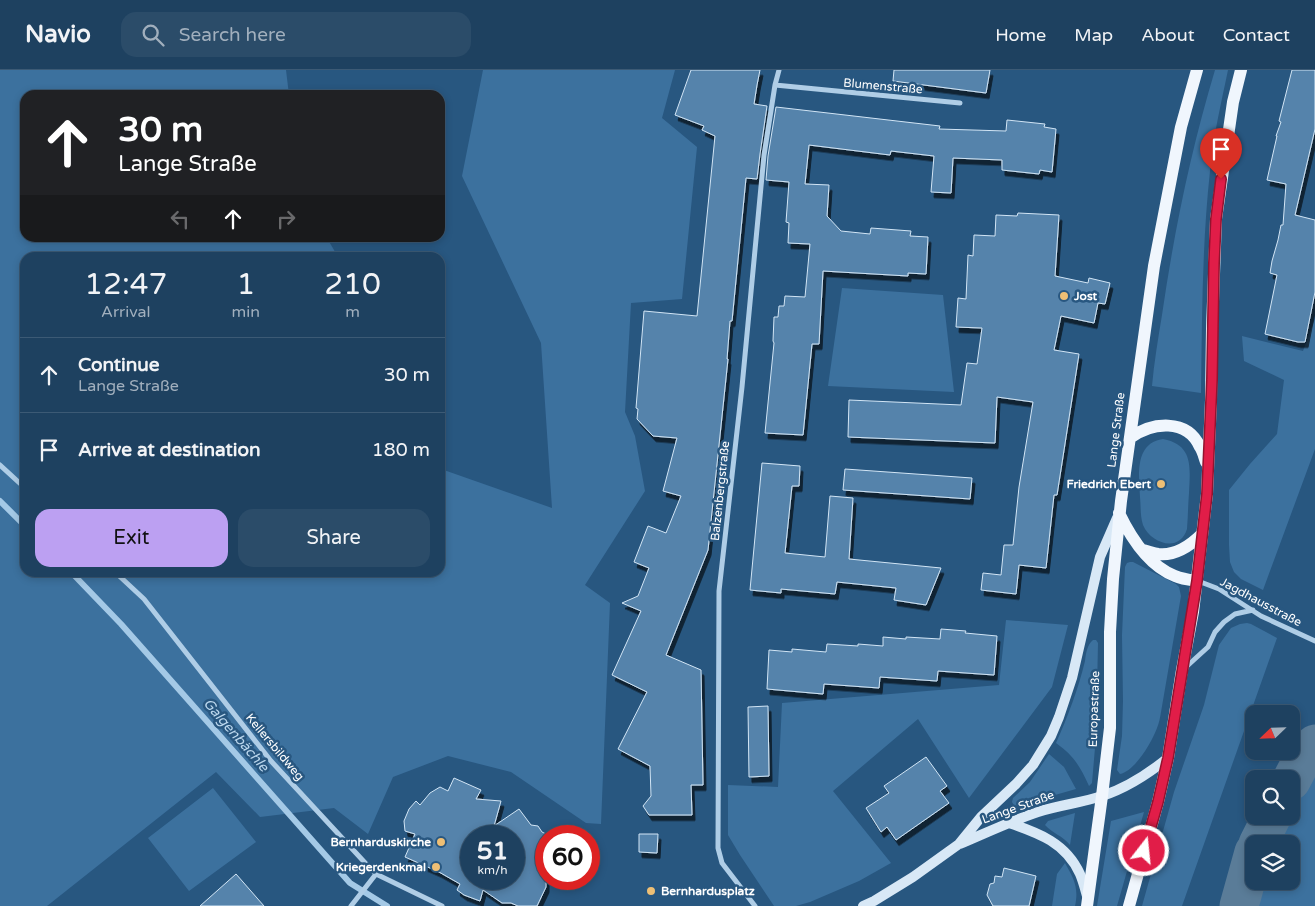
<!DOCTYPE html>
<html lang="en">
<head>
<meta charset="utf-8">
<style>
  :root { --surface:#1e4160; --page:#2b4c69; --text:#f1f3f6; --muted:#a1afbd; --line:#3c5a75; --accent:#bca0f2 }
  body { margin:0; font-family:"Varela Round",sans-serif; background:var(--page); color:var(--text); height:100vh; display:flex; flex-direction:column; font-size:19px; white-space:nowrap }
  * { box-sizing:border-box; margin:0 }
  p { font-size:16px; color:var(--muted) }
  .icon { flex:none; width:28px; height:28px; fill:none; stroke:currentColor; stroke-width:2; stroke-linecap:round; stroke-linejoin:round }
  .map { position:relative; flex:1; overflow:hidden }
  .sheet { position:absolute; left:20px; top:182px; width:425px; height:325px; display:flex; flex-direction:column; background:var(--surface); border-radius:15px; box-shadow:0 2px 8px #0003,0 0 0 1px var(--line) }
  .sheet>* { flex:none }
  .top-card { position:absolute; left:20px; top:20px; width:425px; height:152px; border-radius:15px; box-shadow:0 2px 8px #0003,0 0 0 1px var(--line); background:#202124; color:#fff; overflow:hidden }
  .needle { width:32px; rotate:247deg }
  .buttons { position:absolute; left:1245px; top:635px; display:grid; gap:10px }
  .buttons a { display:grid; place-items:center; width:55px; height:55px; border-radius:10px; background:var(--surface); box-shadow:0 2px 8px #0003,0 0 0 1px var(--line); font-size:25px }
  .speed { position:absolute; left:460px; top:755px; display:flex; gap:10px; font-size:25px; font-weight:700; text-align:center }
  .speed>* { display:grid; place-content:center; width:65px; height:65px; border-radius:50%; background:var(--surface); box-shadow:0 2px 8px #0003,0 0 0 1px var(--line); line-height:1 }
  .speed small { font-size:12px; font-weight:400 }
  .speed .limit { border:8px solid #d22; background:#fff; color:#111 }
  .pin { position:absolute; display:grid; place-items:center; width:42px; height:42px; color:#fff; margin:-51px -21px; border-radius:50% 50% 50% 0; rotate:-45deg; box-shadow:0 0 5px #0007 }
  .pin .icon { rotate:45deg }
  .me { position:absolute; width:55px; margin:-28px; rotate:16deg; stroke-linejoin:round; filter:drop-shadow(0 0 4px #0008) }
  .turn { display:flex; align-items:center; gap:18px; height:105px; padding:0 15px; font-size:22px }
  .turn .icon { width:65px; height:65px; stroke-width:2.5 }
  .turn b { display:block; font-size:35px; line-height:42px }
  .lanes { display:flex; align-items:center; height:48px; padding:0 15px; background:#0003; justify-content:center; gap:25px; direction:ltr }
  .lanes .off { opacity:.35 }
  .eta { display:flex; justify-content:space-evenly; align-items:center; height:85px; text-align:center }
  .eta b { font-size:30px; font-weight:600; line-height:35px }
  .button { display:flex; gap:10px; margin-top:auto; padding:10px 15px }
  .button a { flex:1; height:58px; border-radius:15px; background:var(--accent); color:#111; font-size:20px; font-weight:600; line-height:58px; text-align:center }
  .button a+a { background:var(--page); color:var(--text) }
  ul { padding:0; list-style:none }
  li { display:flex; align-items:center; gap:15px; height:75px; padding:0 15px; border-top:1px solid var(--line) }
  li div { flex:1 }
  li b { display:block; font-size:19px }
  li em { font-style:normal }
  header { display:flex; align-items:center; gap:30px; box-sizing:border-box; height:70px; padding:0 25px; background:var(--surface); border-bottom:1px solid var(--line) }
  header strong { font-size:24px }
  nav { display:flex; gap:28px; margin-inline-start:auto; font-size:18px }
  .search { width:350px; height:45px; background:var(--page); display:flex; align-items:center; gap:12px; box-sizing:border-box; padding:0 18px; border-radius:15px; color:var(--muted); font-size:19px }
  .map>svg:first-child { display:block }
  .green { fill:#3c719e }
  .lines { fill:none; stroke-linecap:round; stroke-linejoin:round }
  .stream { stroke:#a4c9e6; stroke-width:6 }
  .river { stroke:#5a7c98; stroke-width:39 }
  .building { fill:#5483ab; stroke:#d2e5f5; fill-rule:evenodd; filter:url(#shadow) }
  .street { stroke:#afcde6; stroke-width:5 }
  .secondary { stroke:#d8e8f6; stroke-width:10 }
  .primary { stroke:#f0f6fd; stroke-width:12 }
  .route-casing { stroke:#92132f; stroke-width:12 }
  .route { stroke:#e11d48; stroke-width:9 }
  .poi-dot { fill:#eebf75; stroke:#285780; stroke-width:2 }
  .labels { text-anchor:middle; dominant-baseline:central; stroke-width:5; stroke-linejoin:round; paint-order:stroke }
  .street-label { font-size:12px; fill:#fff; stroke:#285780 }
  .poi-label { font-size:12px; font-weight:bold; fill:#fff; stroke:#285780; text-anchor:end }
  .water-label { font-size:14px; font-style:italic; fill:#bbd7ed; stroke:#285780 }
</style>
</head>
<body>
<header>
<strong>Navio</strong>
<div class="search"><svg class="icon" aria-label="search" viewBox="0 0 24 24"><circle cx="10" cy="10" r="6"/><path d="M15 15l6 6"/></svg>Search here</div>
<nav><a>Home</a><a>Map</a><a>About</a><a>Contact</a></nav>
</header>
<div class="map">
<svg width="1315" height="836" viewBox="0 0 1315 836">
  <defs>
    <filter id="shadow"><feDropShadow dx="3" dy="5.5" stdDeviation="0" flood-color="#0009"/></filter>
  </defs>
  <rect width="100%" height="100%" fill="#285780"/>
  <path class="green" d="M0,0H286L289,25H25V168H327L338,187L25,188V502H440V394L441,399L552,438L541,273L462,106L483,0H675L662,48L697,77L682,229L631,233L625,342L635,366L645,421L585,515L610,533L601,754L586,753L511,702L448,686L393,707L368,764L334,738L260,747L216,702L47,836H0Z
    M1215,0H1228C1221,34 1213,67 1210,101C1202,175 1202,249 1201,323L1152,316C1154,293 1158,269 1162,245C1174,162 1191,80 1215,0Z
    M842,218L943,225L954,322L828,316Z
    M1315,249V379L1263,520L1241,509L1234,502L1230,492L1229,475V420L1250,394L1277,364L1284,310L1244,291L1242,266L1303,281Z
    M1163,369C1194,375 1190,398 1189,423C1188,435 1188,447 1187,459C1180,483 1151,474 1143,455C1140,446 1141,436 1140,427C1139,406 1134,373 1163,369Z
    M1130,492H1133L1176,514L1179,517L1181,526L1161,642C1160,648 1159,653 1157,658C1152,672 1135,701 1120,704L1117,700L1122,666L1123,631L1122,565L1125,497L1127,493Z
    M1006,550L1068,555L1052,617L969,728L918,649L833,721L891,793L859,811L810,832L796,836H774L740,785L728,765V715L778,717L782,633L999,615Z
    M1247,553L1251,554L1277,568L1182,836H1142L1174,722L1204,635L1219,575L1231,558L1240,554Z
    M1093,570H1096L1098,573L1096,666L1092,713L1089,716C1080,696 1074,686 1056,673C1068,646 1078,620 1085,591C1086,583 1087,575 1093,570Z
    M1049,684L1064,697L1076,719L1041,729L1018,737H1015L1012,732L1013,728L1030,712Z
    M1315,692V836H1251L1257,811H1291V774H1272L1285,746H1291V733L1297,721Z
    M213,718L256,772L189,821L148,768Z
    M1144,742L1117,836H1097L1111,751Z
    M1075,743L1070,775C1063,766 1052,763 1045,755L1048,751Z
    M1065,793C1074,809 1079,818 1075,836H1052L1057,804Z"/>
  <g class="lines">
    <path class="stream" d="M0,431L25,456
      M71,502L121,554L350,813L387,836"/>
    <path class="river" d="M1291,711L1300,694L1315,674
      M1258,774L1272,746
      M1239,836L1254,782"/>
  </g>
  <path class="building" d="M691,0H760L757,15L754,34L767,36L760,84L757,109L746,108L732,251H730L727,289H728L708,480L666,585L701,600L703,715H691L692,745H649L643,736L651,726L650,696L618,679L647,622L612,605L641,541L622,533L638,526L649,498L634,492L648,456L666,463L681,426L663,421L677,368L653,366L637,349L638,339L636,338L644,241L697,246L715,66L702,60L704,56L675,45Z
    M894,0H990L986,23L893,11Z
    M1292,0H1315V59L1295,145L1315,150V222L1305,272H1298L1265,264L1277,205L1270,203L1272,191L1278,170L1281,155H1283L1286,114L1267,110L1277,66H1276L1281,52L1279,51Z
    M776,37L940,56L939,59L1006,61L1007,50L1045,54L1044,57L1056,59L1052,102L1040,100L1039,104L1002,100V90L953,88L951,123L931,122L934,86L891,81L890,85L809,75L805,114L829,115L827,146L841,161L870,164L871,158L911,161L910,166L928,167L926,204L908,203V206L823,201L819,274H812L803,365L765,363L774,273L773,271L774,247H778L779,236H784L785,226L805,227L810,174L788,173L789,153L786,152L789,112L766,110L768,86Z
    M1018,143L1059,145L1055,206L1088,213L1089,208L1110,213L1105,234L1098,233L1094,253L1061,246L1054,280L1079,284L1057,425H1054L1046,498L1019,495L1016,524L981,520L983,503L1001,505L1004,475H1013L1019,417L1033,332L997,327L995,373L848,367L849,330L961,335L967,293L977,294L982,258L956,257L958,228L966,229L968,185L973,186L974,165L995,166L996,145L1017,146Z
    M762,393L800,396L799,416H792L785,483L825,487L830,426L853,428L849,489L941,498L926,535L894,530L896,518L837,512L835,524L781,519V523L750,520Z
    M845,399L972,408L970,429L843,420Z
    M941,559L966,561L965,563L997,566L994,605L938,601L937,611L880,607L879,618L824,614L823,624L767,619L769,580L792,582V579L826,582L827,574L858,576V574L883,576V567L906,569V567L940,569Z
    M768,636L769,706L749,707L748,637Z
    M926,687L947,716L940,721L949,733L896,770L887,757L881,762L866,738L889,723L884,716Z
    M454,708L481,720L476,729L501,731L494,756L519,739L531,755L538,756L542,762L546,764V817L537,836H518L511,833H502L483,820L480,831L464,825L457,820L460,814L439,802L405,787L415,764L405,761L404,751L409,739L416,731L420,735L430,723L440,717L448,721ZM471,766H514V809H471Z
    M639,764H658L657,783L639,782Z
    M1004,798L1036,806L1029,836H993L987,825L990,814L994,813L995,806L1002,807Z
    M236,804L264,836H200Z"/>
  <g class="lines">
    <path class="street" d="M775,15L960,33
      M0,395L25,418
      M115,502L144,529L271,691L368,796L376,804L442,836
      M1198,511L1219,519L1261,546L1315,571
      M1186,597L1208,577L1215,562L1224,552L1235,544L1253,540
      M351,836L376,804
      M755,836L722,793L718,778L719,521L742,317L764,85L775,15L779,0"/>
    <path class="secondary" d="M1009,753C1039,763 1066,773 1080,804C1083,811 1085,819 1087,826
      M960,774C986,763 1011,751 1038,742C1059,735 1081,733 1102,726C1127,718 1148,704 1168,688
      M863,836L874,831L913,807L959,774L981,747L1016,714L1033,695L1051,666L1059,647L1072,608L1100,487L1117,448"/>
    <path class="primary" d="M1130,368C1152,352 1187,348 1200,377C1203,381 1204,387 1206,392
      M1119,443C1130,466 1149,496 1175,506C1182,509 1190,510 1197,511
      M1142,480C1147,481 1153,483 1158,484C1175,486 1191,475 1202,464
      M1087,836L1102,726L1110,658V562L1113,509L1121,431L1154,196L1181,57L1197,0
      M1129,836L1158,732L1168,688L1182,600L1193,542L1207,424L1211,330L1212,259L1216,149L1233,32L1241,0"/>
  </g>
  <g class="lines">
    <g class="route-casing">
      <path id="route" d="M1144,781L1158,732L1168,688L1197,511L1207,424L1212,310L1214,193L1216,149L1221,109"/>
    </g>
    <use href="#route" class="route"/>
  </g>
  <g class="poi-dot">
    <circle cx="1064" cy="226" r="5"/>
    <circle cx="1161" cy="414" r="5"/>
    <circle cx="441" cy="772" r="5"/>
    <circle cx="436" cy="797" r="5"/>
    <circle cx="651" cy="821" r="5"/>
  </g>
  <g class="labels">
    <g class="street-label">
      <text transform="translate(883 16) rotate(5)">Blumenstraße</text>
      <text transform="translate(1116 360) rotate(-83)">Lange Straße</text>
      <text transform="translate(720 421) rotate(-84)">Balzenbergstraße</text>
      <text transform="translate(1261 532) rotate(28)">Jagdhausstraße</text>
      <text transform="translate(1094 639) rotate(-88)">Europastraße</text>
      <text transform="translate(275 677) rotate(50)">Kellersbildweg</text>
      <text transform="translate(1018 737) rotate(-20)">Lange Straße</text>
    </g>
    <g class="poi-label">
      <text x="1074" y="226" text-anchor="start">Jost</text>
      <text x="1151" y="414">Friedrich Ebert</text>
      <text x="431" y="772">Bernharduskirche</text>
      <text x="426" y="797">Kriegerdenkmal</text>
      <text x="661" y="821" text-anchor="start">Bernhardusplatz</text>
    </g>
    <g class="water-label">
      <text transform="translate(236 665) rotate(49)">Galgenbächle</text>
    </g>
  </g>
</svg>
<div class="buttons">
<a><svg class="needle" viewBox="-14 -14 28 28"><path d="M0-13l5 13h-10z" fill="#e53935"/><path d="M0 13l5-13h-10z" fill="#a1afbd"/></svg></a>
<a><svg class="icon" aria-label="search" viewBox="0 0 24 24"><circle cx="10" cy="10" r="6"/><path d="M15 15l6 6"/></svg></a>
<a><svg class="icon" aria-label="layers" viewBox="0 0 24 24"><path d="M12 4l9 5-9 5-9-5zM3 14l9 5 9-5"/></svg></a>
</div>
<div class="speed"><div>51<small>km/h</small></div><div class="limit">60</div></div>
<div class="pin" style="left:1221px;top:109px;background:#d93025"><svg class="icon" aria-label="arrive" viewBox="0 0 24 24"><path d="M6 21V4h12l-3 4 3 4H6"/></svg></div>
<svg class="me" style="left:1144px;top:781px" viewBox="-20 -20 40 40"><circle r="17" fill="#e11d48" stroke="#fff" stroke-width="3"/><path d="M0-11L8 9 0 5-8 9z" fill="#fff"/></svg>
<div class="top-card">
<div class="turn"><svg class="icon" aria-label="ahead" viewBox="0 0 24 24"><path d="M12 20V5M6 11l6-6 6 6"/></svg><div><b>30 m</b>Lange Straße</div></div>
<div class="lanes"><svg class="icon off" aria-label="left" viewBox="0 0 24 24"><path d="M17 20v-9H6M10 6l-5 5 5 5"/></svg><svg class="icon" aria-label="ahead" viewBox="0 0 24 24"><path d="M12 20V5M6 11l6-6 6 6"/></svg><svg class="icon off" aria-label="right" viewBox="0 0 24 24"><path d="M7 20v-9h11M14 6l5 5-5 5"/></svg></div>
</div>
<section class="sheet">
<div class="eta">
<div><b>12:47</b><p>Arrival</p></div>
<div><b>1</b><p>min</p></div>
<div><b>210</b><p>m</p></div>
</div>
<ul>
<li><svg class="icon" aria-label="ahead" viewBox="0 0 24 24"><path d="M12 20V5M6 11l6-6 6 6"/></svg><div><b>Continue</b><p>Lange Straße</p></div><em>30 m</em></li>
<li><svg class="icon" aria-label="arrive" viewBox="0 0 24 24"><path d="M6 21V4h12l-3 4 3 4H6"/></svg><div><b>Arrive at destination</b></div><em>180 m</em></li>
</ul>
<div class="button"><a>Exit</a><a>Share</a></div>
</section>
</div>
</body>
</html>
